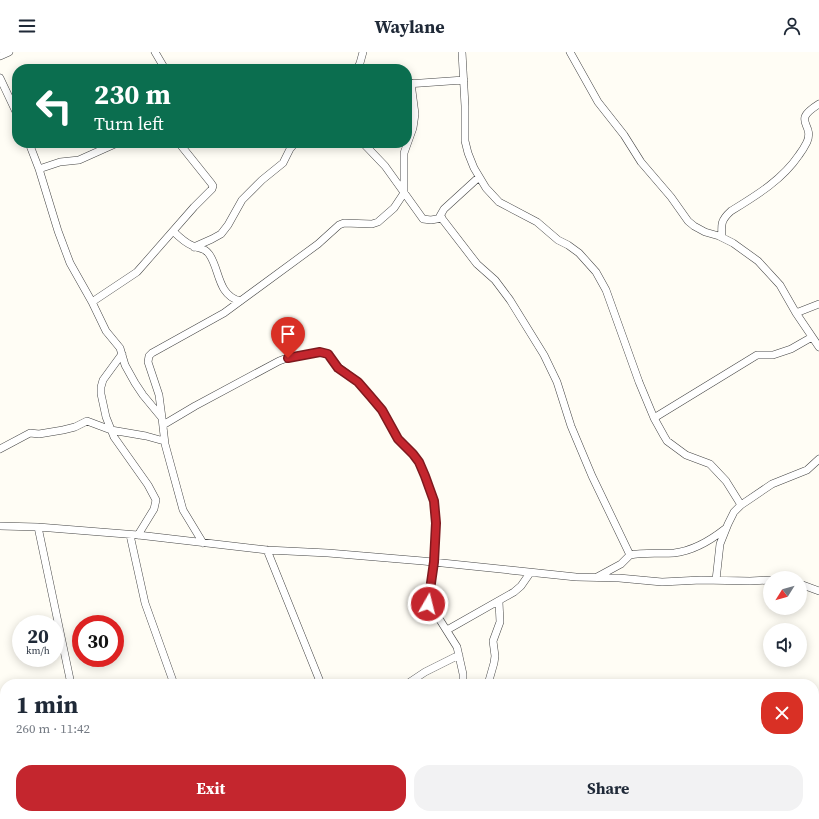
<!DOCTYPE html>
<html lang="en">
<head>
<meta charset="utf-8">
<style>
  :root { --surface:#fff; --page:#f2f2f3; --text:#1f2937; --muted:#747a83; --accent:#c4262e }
  body { margin:0; font-family:"Source Serif 4",serif; background:var(--page); color:var(--text); height:100vh; display:flex; flex-direction:column; font-size:15px; white-space:nowrap }
  * { box-sizing:border-box; margin:0 }
  p { font-size:13px; color:var(--muted) }
  .icon { flex:none; width:22px; height:22px; fill:none; stroke:currentColor; stroke-width:2; stroke-linecap:round; stroke-linejoin:round }
  .map { position:relative; flex:1; overflow:hidden }
  .drawer { position:absolute; left:0px; top:627px; width:819px; height:140px; display:flex; flex-direction:column; background:var(--surface); border-radius:16px 16px 0 0; box-shadow:0 2px 10px #0003 }
  .drawer>* { flex:none }
  .guide { position:absolute; left:12px; top:12px; width:400px; height:84px; border-radius:16px; box-shadow:0 2px 10px #0003; background:#0b6e4f; color:#fff; overflow:hidden }
  .needle { width:26px; rotate:233deg }
  .tools { position:absolute; left:763px; top:519px; display:grid; gap:8px }
  .tools a { display:grid; place-items:center; width:44px; height:44px; border-radius:50%; background:var(--surface); box-shadow:0 2px 10px #0003; font-size:20px }
  .speed { position:absolute; left:12px; top:563px; display:flex; gap:8px; font-size:20px; font-weight:700; text-align:center }
  .speed>* { display:grid; place-content:center; width:52px; height:52px; border-radius:50%; background:var(--surface); box-shadow:0 2px 10px #0003; line-height:1 }
  .speed small { font-size:10px; font-weight:400 }
  .speed .limit { border:6px solid #d22; background:#fff; color:#111 }
  .pin { position:absolute; display:grid; place-items:center; width:34px; height:34px; color:#fff; margin:-41px -17px; border-radius:50% 50% 50% 0; rotate:-45deg; box-shadow:0 0 4px #0007 }
  .pin .icon { rotate:45deg }
  .me { position:absolute; width:44px; margin:-22px; rotate:8deg; stroke-linejoin:round; filter:drop-shadow(0 0 3px #0008) }
  .turn { display:flex; align-items:center; gap:14px; height:84px; padding:0 16px; font-size:18px }
  .turn .icon { width:52px; height:52px; stroke-width:2.5 }
  .turn b { display:block; font-size:28px; line-height:34px }
  .round { display:grid; place-items:center; flex:none; width:42px; height:42px; border-radius:16px; background:var(--page) }
  .overview { display:flex; align-items:center; justify-content:space-between; height:68px; padding:0 16px }
  h1 { font-size:24px; font-weight:700; line-height:30px }
  .primary-button { display:flex; gap:8px; margin-top:auto; padding:8px 16px }
  .primary-button a { flex:1; height:46px; border-radius:16px; background:var(--accent); color:#fff; font-size:16px; font-weight:700; line-height:46px; text-align:center }
  .primary-button a+a { background:var(--page); color:var(--text) }
  header { display:flex; justify-content:space-between; align-items:center; height:52px; padding:0 16px; background:var(--surface); font-size:18px; font-weight:700 }
  .map>svg:first-child { display:block }
  .lines { fill:none; stroke-linecap:round; stroke-linejoin:round }
  .minor-casing { stroke:#444; stroke-width:8 }
  .minor { stroke:#fff; stroke-width:7 }
  .route-casing { stroke:#7f191e; stroke-width:10 }
  .route { stroke:#c4262e; stroke-width:7 }
</style>
</head>
<body>
<header><svg class="icon" aria-label="menu" viewBox="0 0 24 24"><path d="M4 6h16M4 12h16M4 18h16"/></svg>Waylane<svg class="icon" aria-label="person" viewBox="0 0 24 24"><circle cx="12" cy="8" r="4"/><path d="M4 21q1-7 8-7t8 7"/></svg></header>
<div class="map">
<svg width="819" height="767" viewBox="0 0 819 767">
  <rect width="100%" height="100%" fill="#fffdf5"/>
  <g class="lines">
    <g class="minor-casing">
      <path id="minor" d="M155,0L165,17
        M462,0L465,54V89L468,101L474,116L486,136L499,150L537,170L558,188L568,193L579,201L596,220L606,238L639,330L654,366L664,384L667,389L686,403L710,412L726,429L741,453
        M570,0L598,50L624,83L641,110L671,145L688,169L694,174L705,180L719,184L733,191L758,209L780,233L796,261L819,295
        M0,4L9,0
        M323,17H329
        M357,17L360,11L363,0
        M0,26L17,62
        M407,32L464,28
        M29,91L39,117L58,179L70,211L92,250L106,279L120,296L125,313L135,331L143,343L162,366L165,392L183,458L203,491
        M363,91L385,114L423,167L431,168L442,166
        M39,117L60,110L79,108L117,91
        M479,125L444,157L440,164L477,212L495,228L510,248L544,303L557,330L571,374L592,424L630,503
        M173,179C179,185 185,191 193,194C199,197 204,195 209,202C220,217 217,243 240,249
        M722,185C721,172 721,168 731,159C757,143 782,128 799,103C802,99 805,94 807,90C815,71 790,70 819,52
        M194,195L212,187L221,182L228,173L242,148L262,128L283,111L290,97L295,91
        M92,250L137,220L194,155L212,137L213,134L211,131L179,91
        M796,261L819,252
        M122,302L103,328L101,335V342L106,365L114,385L148,433L156,448L154,457L138,483
        M162,366L159,343L148,310L149,304L152,301L224,261L318,192L339,173L344,171L372,172L378,170L394,156L404,141V101L413,76L415,62L411,31
        M654,366L757,303H773L791,297L812,285
        M163,373L195,354L279,309L287,306L320,300L328,302L338,315L358,330L371,345L382,358L398,387L413,402L419,410L425,424L434,449L436,471L434,510L428,552L431,558L440,568L457,595L463,622V632
        M0,397L30,381L39,382L63,378L75,375L87,369L111,378L146,384L164,389
        M0,474L38,475L138,483L267,498L328,501L423,509L576,525L619,526L662,530L701,528L750,529L770,528
        M38,475L71,632
        M130,483L145,551L174,632
        M267,498L321,632
        M597,525L621,512L630,503C644,500 659,502 674,501C692,499 711,488 725,477
        M716,528L720,492L728,472L734,460L741,453L772,432L807,418L819,407
        M800,532L819,539
        M447,578L514,540L521,534L530,521
        M407,632L425,620L459,603
        M488,632L494,611L495,604L493,589L500,570L499,550
        M224,762L226,767
        M378,762L381,767
        M431,767L437,762"/>
    </g>
    <use href="#minor" class="minor"/>
  </g>
  <g class="lines">
    <g class="route-casing">
      <path id="route" d="M288,306L320,300L328,302L338,316L358,330L371,345L382,358L398,387L413,402L419,410L425,424L434,449L436,471L434,510L428,552"/>
    </g>
    <use href="#route" class="route"/>
  </g>
</svg>
<div class="tools">
<a><svg class="needle" viewBox="-14 -14 28 28"><path d="M0-13l5 13h-10z" fill="#e53935"/><path d="M0 13l5-13h-10z" fill="#747a83"/></svg></a>
<a><svg class="icon" aria-label="sound" viewBox="0 0 24 24"><path d="M4 9h4l5-4v14l-5-4H4zM17 9q2 3 0 6"/></svg></a>
</div>
<div class="speed"><div>20<small>km/h</small></div><div class="limit">30</div></div>
<div class="pin" style="left:288px;top:306px;background:#d93025"><svg class="icon" aria-label="arrive" viewBox="0 0 24 24"><path d="M6 21V4h12l-3 4 3 4H6"/></svg></div>
<svg class="me" style="left:428px;top:552px" viewBox="-20 -20 40 40"><circle r="17" fill="#c4262e" stroke="#fff" stroke-width="3"/><path d="M0-11L8 9 0 5-8 9z" fill="#fff"/></svg>
<div class="guide">
<div class="turn"><svg class="icon" aria-label="left" viewBox="0 0 24 24"><path d="M17 20v-9H6M10 6l-5 5 5 5"/></svg><div><b>230 m</b>Turn left</div></div>
</div>
<section class="drawer">
<div class="overview"><div><h1>1 min</h1><p>260 m · 11:42</p></div><a class="round" style="background:#d93025;color:#fff"><svg class="icon" aria-label="close" viewBox="0 0 24 24"><path d="M6 6l12 12M18 6L6 18"/></svg></a></div>
<div class="primary-button"><a>Exit</a><a>Share</a></div>
</section>
</div>
</body>
</html>
